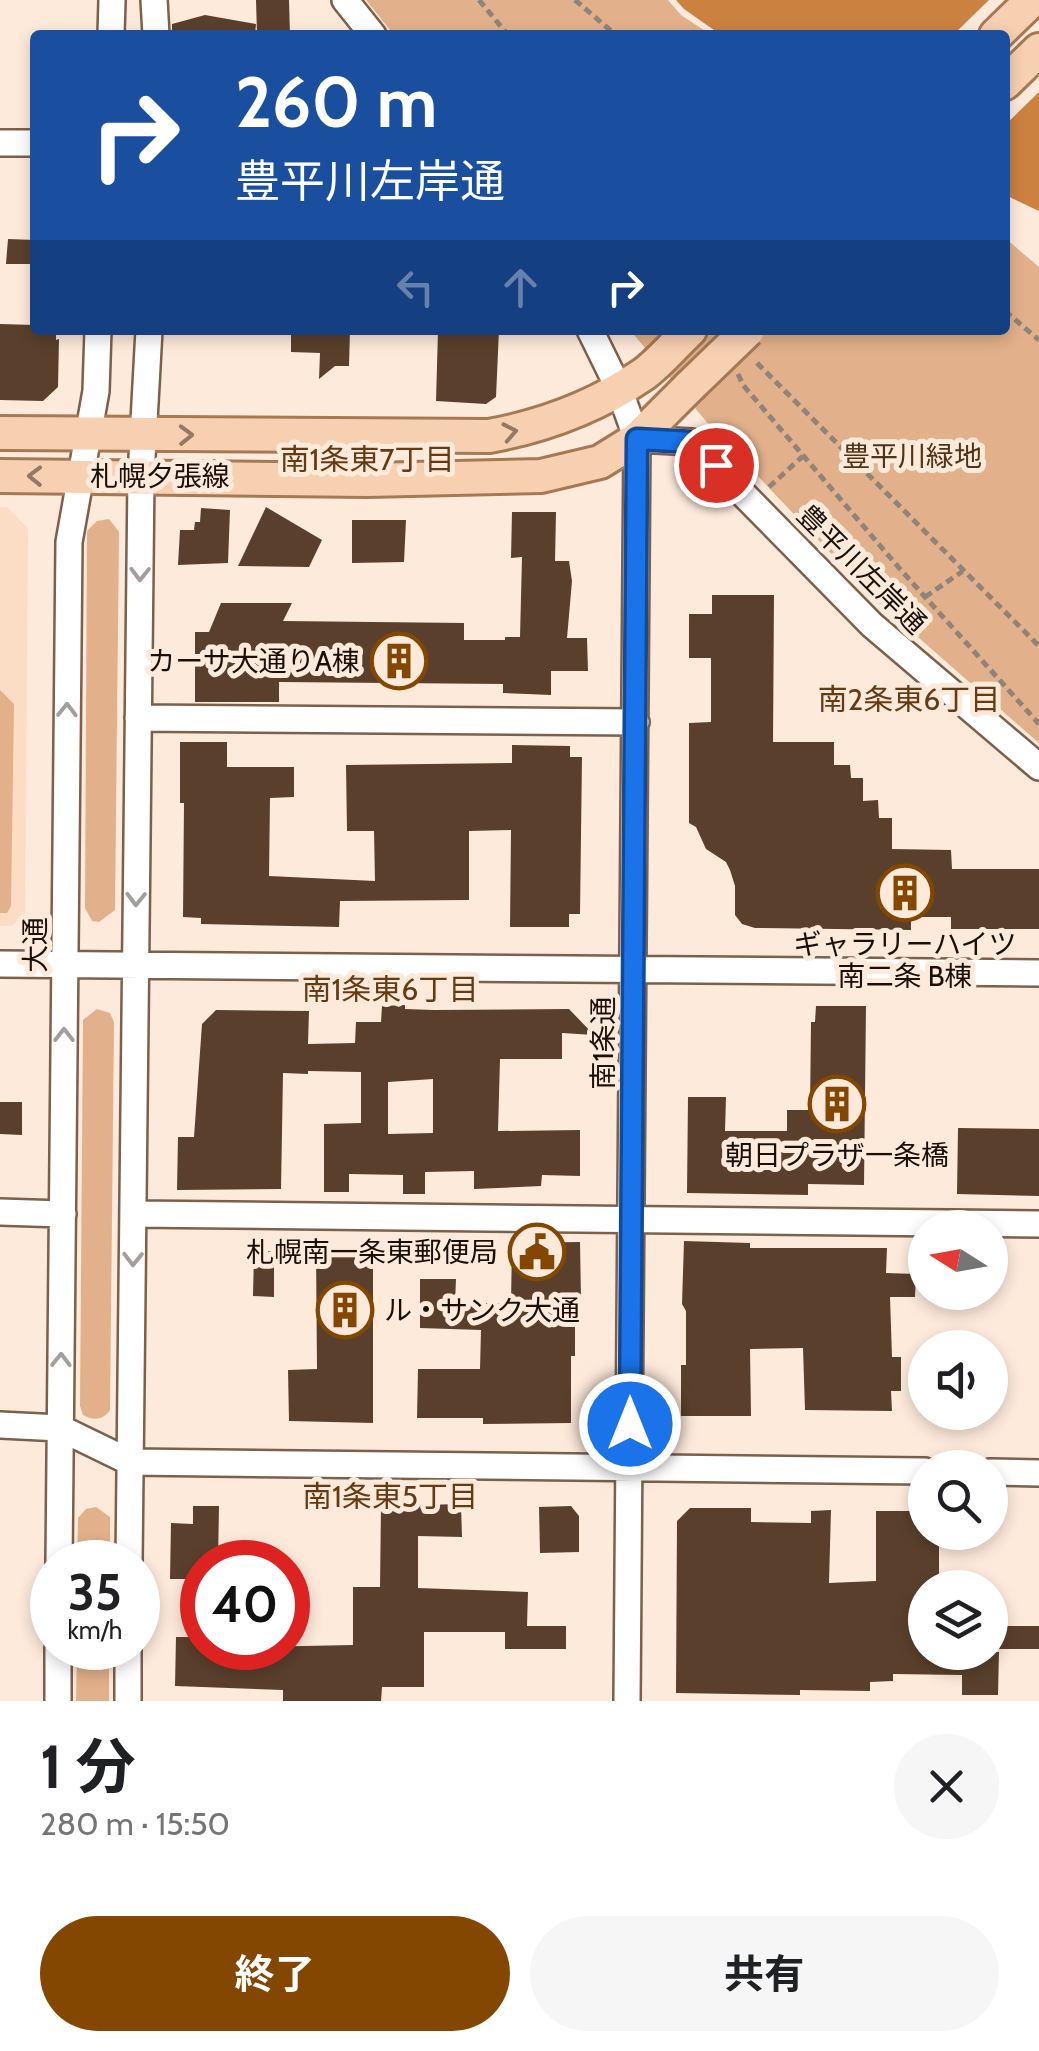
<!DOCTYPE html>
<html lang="ja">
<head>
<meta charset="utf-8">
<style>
  :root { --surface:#fff; --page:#f6f6f6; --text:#202124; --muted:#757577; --accent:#834702 }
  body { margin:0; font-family:Cabin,"Noto Sans JP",sans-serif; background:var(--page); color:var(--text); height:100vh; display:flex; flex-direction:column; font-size:38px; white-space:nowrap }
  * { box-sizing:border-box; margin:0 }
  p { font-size:32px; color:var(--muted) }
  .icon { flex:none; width:55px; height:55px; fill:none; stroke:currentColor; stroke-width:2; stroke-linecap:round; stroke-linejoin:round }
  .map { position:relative; height:1701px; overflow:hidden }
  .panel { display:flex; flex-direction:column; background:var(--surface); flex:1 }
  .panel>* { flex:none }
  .guide { position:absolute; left:30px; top:30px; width:980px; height:305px; border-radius:10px; box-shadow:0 5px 15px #0003; background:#1a4fa0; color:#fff; overflow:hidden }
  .needle { width:65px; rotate:281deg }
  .tools { position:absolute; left:908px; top:1210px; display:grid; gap:20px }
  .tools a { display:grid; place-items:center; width:100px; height:100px; border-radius:50%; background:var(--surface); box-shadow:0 5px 15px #0003; font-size:50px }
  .speed { position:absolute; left:30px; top:1540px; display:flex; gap:20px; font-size:50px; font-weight:700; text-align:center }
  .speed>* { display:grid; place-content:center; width:130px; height:130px; border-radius:50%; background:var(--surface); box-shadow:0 5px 15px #0003; line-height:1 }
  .speed small { font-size:25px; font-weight:400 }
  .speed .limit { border:15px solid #d22; background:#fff; color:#111 }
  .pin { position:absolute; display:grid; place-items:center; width:85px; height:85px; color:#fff; margin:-42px; border:5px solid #fff; border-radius:50%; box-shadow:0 2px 10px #0007 }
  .me { position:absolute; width:110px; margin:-55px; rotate:0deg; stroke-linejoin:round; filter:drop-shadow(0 0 8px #0008) }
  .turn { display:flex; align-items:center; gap:35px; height:210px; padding:0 40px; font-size:45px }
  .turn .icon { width:130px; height:130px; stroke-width:2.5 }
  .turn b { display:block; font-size:70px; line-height:85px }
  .lanes { display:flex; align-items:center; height:95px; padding:0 40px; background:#0003; justify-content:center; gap:50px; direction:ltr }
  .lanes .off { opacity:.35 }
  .round { display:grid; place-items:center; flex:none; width:105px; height:105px; border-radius:52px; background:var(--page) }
  .head { display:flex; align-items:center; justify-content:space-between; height:170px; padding:0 40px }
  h1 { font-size:60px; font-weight:700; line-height:75px }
  .primary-button { display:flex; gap:20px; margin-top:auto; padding:20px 40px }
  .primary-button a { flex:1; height:115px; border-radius:60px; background:var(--accent); color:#fff; font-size:40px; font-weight:700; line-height:115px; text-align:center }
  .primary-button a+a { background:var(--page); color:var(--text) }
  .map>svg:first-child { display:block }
  .built { fill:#fbdcc5 }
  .green { fill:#e2b18b }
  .water { fill:#cb8140 }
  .pier { fill:#fdeadb }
  .building { fill:#5a402c; fill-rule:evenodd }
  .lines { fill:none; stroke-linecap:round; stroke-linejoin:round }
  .minor-casing { stroke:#7c604b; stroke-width:30 }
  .major-casing { stroke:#a67955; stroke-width:38 }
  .path { stroke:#928378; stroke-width:5; stroke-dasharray:8 5; stroke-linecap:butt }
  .minor { stroke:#fff; stroke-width:25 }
  .major { stroke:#f7d0b2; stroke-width:32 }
  .major-bridge-casing { stroke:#a67955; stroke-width:38; stroke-linecap:butt }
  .major-bridge { stroke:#f7d0b2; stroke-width:32 }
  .oneway { stroke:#947a66 }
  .oneway2 { stroke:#a49f9c }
  .route-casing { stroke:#114b97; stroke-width:25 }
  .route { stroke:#1a73e8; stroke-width:18 }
  .labels { text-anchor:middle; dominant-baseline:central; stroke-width:10; stroke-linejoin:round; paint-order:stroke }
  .park-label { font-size:28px; fill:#523318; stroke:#fdeadb }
  .street-label { font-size:28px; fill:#1b1008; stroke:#fdeadb }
  .poi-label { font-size:28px; fill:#1b1008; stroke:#fdeadb; text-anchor:end }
  .neighbourhood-label { font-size:30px; fill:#663b13; stroke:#fdeadb }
</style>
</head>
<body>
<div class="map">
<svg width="1039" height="1701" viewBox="0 0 1039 1701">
  <rect width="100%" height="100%" fill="#fdeadb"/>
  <path class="built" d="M0,507H7L28,529L25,914L11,926H0Z"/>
  <path class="green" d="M366,0H668L681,15L711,35H394Z
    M1005,238L1039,267V743L871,596L705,420L630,330H1005Z
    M109,519L119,532L115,910L99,922L92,921L85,908L87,531L97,521Z
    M0,690L14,704L11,906L7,913H0Z
    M97,1009L110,1013L114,1022L110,1410C104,1420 93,1421 83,1415L80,1406L83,1020Z
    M96,1507L110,1517V1562H77L78,1518L86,1509Z
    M77,1648H109V1701H76Z"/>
  <path class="water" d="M676,0H1039V211L1005,195V35H721L684,9Z"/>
  <path class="pier" d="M989,0H1039V92L1005,125V35H953Z"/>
  <path class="building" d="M256,0H289L290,35H257Z
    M205,15L256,24L255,35H172V24Z
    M8,239L35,240V264H6Z
    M0,324L35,325V330H56V340L59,339L58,387L43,401L0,400Z
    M291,330H350L349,366H335L319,379L320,353L291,352Z
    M438,330H499L496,397L486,404L436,401Z
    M266,507L322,540L309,567L238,566Z
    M201,508L230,510L228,563L178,565L180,530H194L195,522H200Z
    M512,512H556L555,561H569L572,581L567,638H587L588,671H551V695L503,693V684L279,682V702H195V632H209L221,603H292L283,621L464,623V640H505V637H520L522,557L511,558Z
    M352,520H406L404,562L352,563Z
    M712,595H774L773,742H834V765H850L851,778H863V801L878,800L879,818H892V849L951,850L952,869H1039V929H951V917H911V930L755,928L742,924L735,915V886L730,870L726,862L706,849L696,827L689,823V723L711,722V658H689V614H712Z
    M180,742H227V767H294V797L270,798L269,876L375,881L374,831H347L346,765L512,763V745L570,746V757H582L580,914H569V927H510L511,830L469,831V900L340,901L339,927L201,924V918L183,917L184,803H180Z
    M405,1005V1009L434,1010L569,1009L594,1035L562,1033V1059H500L498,1131L580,1130V1176L542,1175L541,1186L474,1189V1171L425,1172V1194H403V1175L349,1174V1192H324V1124L361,1123V1072L308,1071V1074L283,1073L281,1189L177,1190L178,1137H194L202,1024L216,1010L309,1011L308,1044L355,1043L356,1022H381L382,1006ZM433,1079V1133L388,1134V1082Z
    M816,1006H866L864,1185L808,1184V1195L687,1193L688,1097H726L725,1131H787V1110H810L811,1022H815Z
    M0,1102H22V1135L0,1134Z
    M958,1128L1039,1129V1196L957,1194Z
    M684,1241L750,1243V1248H887L886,1273L916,1274L915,1297H890L892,1357H901V1391H891L892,1411L805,1410L803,1348L750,1349L751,1416H681V1365H686V1311L682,1304Z
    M580,1242L581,1300H575V1356H571V1423L483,1424V1418H417L418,1369H480L481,1330L420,1328V1279H456L455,1303H511L512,1243Z
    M316,1250L373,1251V1423L289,1421L288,1370L317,1369Z
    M274,1251V1297L253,1296L254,1252Z
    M461,1504L462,1537L418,1536V1588L528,1592L527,1626H566V1649H505V1632H424V1687H382L381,1701H283V1690L175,1686L176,1637H202V1648L353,1645V1587H380L381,1506Z
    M193,1506H219L218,1562H202V1579H170L171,1523L193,1524Z
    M571,1506L579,1516V1552L540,1553L539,1507Z
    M690,1508H751V1522L811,1523V1511L831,1510L829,1583L876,1581V1511H925V1532H939V1588H925V1652H999L998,1695H962V1675L893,1674V1681L870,1682V1691L800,1690V1695L676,1693L677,1521Z
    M991,1626H1039V1649H990Z"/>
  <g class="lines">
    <g class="minor-casing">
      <path id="minor" d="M154,0L156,35
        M345,0L373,35
        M111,35L112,0
        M0,143H35
        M590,330L619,389L637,439L627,1701
        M637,439L692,442L872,625L1039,767
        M138,718L636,722
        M0,964L1039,973
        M0,1212L63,1214
        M133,1214L1039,1224
        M0,1425L60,1428L130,1462L925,1471
        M990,1472L1039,1473
        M59,1562L69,542L96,391L98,330
        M129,1562L141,476L149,330
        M58,1701V1648
        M128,1701V1648"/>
    </g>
    <g class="major-casing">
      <path id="major" d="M996,35L1032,0
        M1005,83L1039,50
        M0,433L489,436C544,426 597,406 644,374C660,362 675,344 690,330
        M0,476L367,480L541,476L600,462L637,439L690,386"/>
    </g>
    <path class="path" d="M479,0L508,35
      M575,0L616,35
      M1005,311L1039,340
      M757,363L1039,646
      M738,374L743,385L900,569L1039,724
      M769,487L803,456
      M925,597L963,571"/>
    <use href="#minor" class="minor"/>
    <use href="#major" class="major"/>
    <g class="major-bridge-casing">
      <path id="major-bridge" d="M690,386L748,330"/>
    </g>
    <use href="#major-bridge" class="major-bridge"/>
  </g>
  <defs><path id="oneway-chevron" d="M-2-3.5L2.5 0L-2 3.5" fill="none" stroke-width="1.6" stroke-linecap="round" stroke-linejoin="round" transform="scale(2.5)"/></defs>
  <g class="oneway">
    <use href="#oneway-chevron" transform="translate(510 432) rotate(-11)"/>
    <use href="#oneway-chevron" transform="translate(186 435) rotate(-1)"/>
    <use href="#oneway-chevron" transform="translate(35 476) rotate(-179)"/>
  </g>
  <g class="oneway2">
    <use href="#oneway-chevron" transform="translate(140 574) rotate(91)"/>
    <use href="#oneway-chevron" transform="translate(67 710) rotate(-89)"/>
    <use href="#oneway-chevron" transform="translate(136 899) rotate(91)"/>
    <use href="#oneway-chevron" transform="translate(64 1035) rotate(-90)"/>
    <use href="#oneway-chevron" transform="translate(133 1259) rotate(91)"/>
    <use href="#oneway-chevron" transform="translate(61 1360) rotate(-89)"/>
  </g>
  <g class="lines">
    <g class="route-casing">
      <path id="route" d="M630,1424L637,439L692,442L716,465"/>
    </g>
    <use href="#route" class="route"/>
  </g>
  <defs>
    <g id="building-ring" transform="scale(2.875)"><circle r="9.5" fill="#fdeadb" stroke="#834702" stroke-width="1.5"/><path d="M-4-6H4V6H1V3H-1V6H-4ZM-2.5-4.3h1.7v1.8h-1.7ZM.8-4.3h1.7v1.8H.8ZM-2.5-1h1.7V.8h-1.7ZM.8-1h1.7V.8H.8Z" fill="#834702"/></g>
    <g id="civic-ring" transform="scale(2.875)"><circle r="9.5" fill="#fdeadb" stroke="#834702" stroke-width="1.5"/><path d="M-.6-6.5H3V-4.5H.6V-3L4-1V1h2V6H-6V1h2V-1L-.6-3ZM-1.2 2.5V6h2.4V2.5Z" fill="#834702"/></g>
  </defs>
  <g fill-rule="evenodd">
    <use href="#building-ring" x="399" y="661"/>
    <use href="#building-ring" x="905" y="893"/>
    <use href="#building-ring" x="837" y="1104"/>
    <use href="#civic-ring" x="537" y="1252"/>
    <use href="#building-ring" x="345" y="1310"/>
  </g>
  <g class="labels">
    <g class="park-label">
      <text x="912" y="456">豊平川緑地</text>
    </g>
    <g class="street-label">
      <text x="160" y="476">札幌夕張線</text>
      <text transform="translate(862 569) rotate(45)">豊平川左岸通</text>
      <text transform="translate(35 945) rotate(-90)">大通</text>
      <text transform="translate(603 1043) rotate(-90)">南1条通</text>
    </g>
    <g class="poi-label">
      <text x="360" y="661">カーサ大通りA棟</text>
      <text x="905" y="944" text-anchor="middle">ギャラリーハイツ<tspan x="905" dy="32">南二条 B棟</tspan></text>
      <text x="837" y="1155" text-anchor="middle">朝日プラザ一条橋</text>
      <text x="498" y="1252">札幌南一条東郵便局</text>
      <text x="384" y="1310" text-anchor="start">ル・サンク大通</text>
    </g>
    <g class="neighbourhood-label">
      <text x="367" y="459">南1条東7丁目</text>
      <text x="909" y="699">南2条東6丁目</text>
      <text x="390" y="989">南1条東6丁目</text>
      <text x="390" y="1496">南1条東5丁目</text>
    </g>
  </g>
</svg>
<div class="tools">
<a><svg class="needle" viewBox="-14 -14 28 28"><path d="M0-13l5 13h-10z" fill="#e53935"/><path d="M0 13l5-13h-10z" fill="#757577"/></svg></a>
<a><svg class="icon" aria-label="sound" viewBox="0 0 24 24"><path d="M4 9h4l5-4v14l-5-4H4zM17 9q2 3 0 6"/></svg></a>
<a><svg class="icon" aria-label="search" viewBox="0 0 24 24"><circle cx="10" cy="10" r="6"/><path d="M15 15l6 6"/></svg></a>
<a><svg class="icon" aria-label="layers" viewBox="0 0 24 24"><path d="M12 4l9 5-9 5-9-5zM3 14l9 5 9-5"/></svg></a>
</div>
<div class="speed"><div>35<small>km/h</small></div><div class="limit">40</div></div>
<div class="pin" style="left:716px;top:465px;background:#d93025"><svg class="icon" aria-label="arrive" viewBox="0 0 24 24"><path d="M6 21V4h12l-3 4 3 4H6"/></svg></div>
<svg class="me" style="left:630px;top:1424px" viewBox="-20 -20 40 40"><circle r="17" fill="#1a73e8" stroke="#fff" stroke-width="3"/><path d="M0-11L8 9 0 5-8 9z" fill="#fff"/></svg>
<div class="guide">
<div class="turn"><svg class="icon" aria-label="right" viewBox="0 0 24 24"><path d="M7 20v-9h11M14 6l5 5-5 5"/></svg><div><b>260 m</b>豊平川左岸通</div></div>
<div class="lanes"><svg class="icon off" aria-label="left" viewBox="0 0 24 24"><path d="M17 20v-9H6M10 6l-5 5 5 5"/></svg><svg class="icon off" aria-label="ahead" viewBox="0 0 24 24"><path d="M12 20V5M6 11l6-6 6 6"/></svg><svg class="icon" aria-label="right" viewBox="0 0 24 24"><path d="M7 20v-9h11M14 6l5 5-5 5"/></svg></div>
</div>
</div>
<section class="panel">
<div class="head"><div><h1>1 分</h1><p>280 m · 15:50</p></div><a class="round"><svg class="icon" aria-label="close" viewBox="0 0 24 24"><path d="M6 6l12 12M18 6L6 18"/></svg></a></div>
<div class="primary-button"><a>終了</a><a>共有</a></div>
</section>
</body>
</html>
